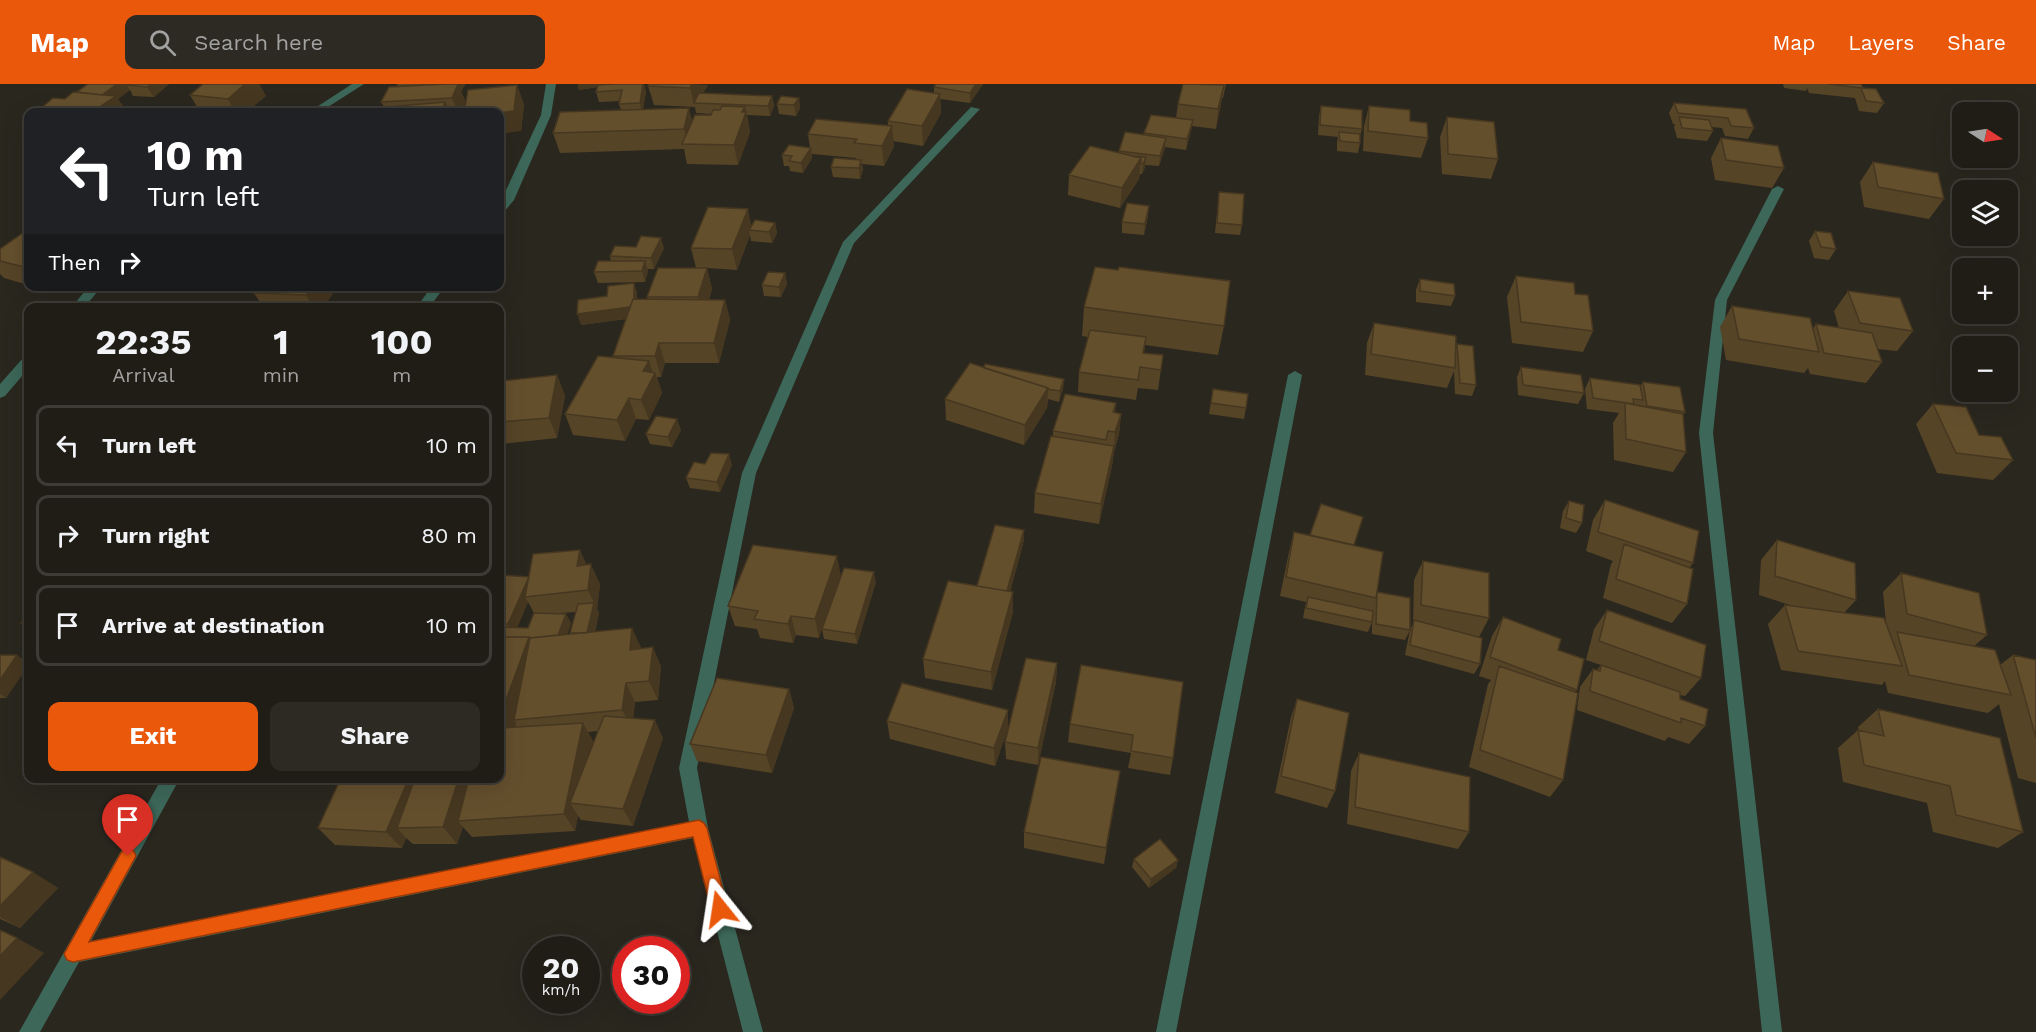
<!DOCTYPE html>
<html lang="en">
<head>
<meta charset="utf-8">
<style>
  :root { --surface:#201d17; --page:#2d2a24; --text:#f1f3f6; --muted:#a2a2a1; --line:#3d3b36; --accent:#ea580c }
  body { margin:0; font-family:"Work Sans",sans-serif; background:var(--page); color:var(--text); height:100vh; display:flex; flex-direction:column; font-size:22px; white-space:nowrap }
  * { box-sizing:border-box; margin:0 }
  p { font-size:20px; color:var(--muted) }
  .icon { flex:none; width:33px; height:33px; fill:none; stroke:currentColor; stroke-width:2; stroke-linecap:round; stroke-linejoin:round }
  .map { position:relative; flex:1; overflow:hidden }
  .sheet { position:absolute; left:24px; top:219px; width:480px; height:480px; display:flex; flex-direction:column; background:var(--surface); border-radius:12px; box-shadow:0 6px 24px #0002,0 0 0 2px var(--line) }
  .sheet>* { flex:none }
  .guide { position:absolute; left:24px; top:24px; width:480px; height:183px; border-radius:12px; box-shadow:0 6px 24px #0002,0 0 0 2px var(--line); background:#202124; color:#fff; overflow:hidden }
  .needle { width:39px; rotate:102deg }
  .buttons { position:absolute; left:1952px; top:18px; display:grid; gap:12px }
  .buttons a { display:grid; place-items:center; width:66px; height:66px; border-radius:12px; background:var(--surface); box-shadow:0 6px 24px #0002,0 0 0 2px var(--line); font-size:30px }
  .speed { position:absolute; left:522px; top:852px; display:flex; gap:12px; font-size:30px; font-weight:700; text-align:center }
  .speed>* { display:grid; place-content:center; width:78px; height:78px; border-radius:50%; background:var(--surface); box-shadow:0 6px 24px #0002,0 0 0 2px var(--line); line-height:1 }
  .speed small { font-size:15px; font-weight:400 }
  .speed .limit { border:9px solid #d22; background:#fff; color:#111 }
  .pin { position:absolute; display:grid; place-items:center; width:51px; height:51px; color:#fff; margin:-62px -26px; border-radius:50% 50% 50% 0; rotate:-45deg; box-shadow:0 0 6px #0007 }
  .pin .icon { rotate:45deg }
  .me { position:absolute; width:66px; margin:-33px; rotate:345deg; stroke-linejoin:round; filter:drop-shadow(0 0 4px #0008) }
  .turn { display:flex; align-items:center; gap:21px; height:126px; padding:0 24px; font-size:27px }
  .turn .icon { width:78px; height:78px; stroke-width:2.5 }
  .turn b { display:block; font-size:42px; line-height:51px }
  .then { display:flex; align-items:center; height:57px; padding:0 24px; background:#0003; gap:12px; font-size:22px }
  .eta { display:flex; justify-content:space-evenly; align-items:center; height:102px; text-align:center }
  .eta b { font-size:36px; font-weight:700; line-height:42px }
  .action { display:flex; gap:12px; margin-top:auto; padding:12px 24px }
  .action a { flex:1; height:69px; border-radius:12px; background:var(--accent); color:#fff; font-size:24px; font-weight:700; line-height:69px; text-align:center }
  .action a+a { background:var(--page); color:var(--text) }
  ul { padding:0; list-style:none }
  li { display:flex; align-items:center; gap:18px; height:81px; margin:0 12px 9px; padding:0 12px; border:3px solid var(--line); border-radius:12px }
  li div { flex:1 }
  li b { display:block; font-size:22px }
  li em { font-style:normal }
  header { display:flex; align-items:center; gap:36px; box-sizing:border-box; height:84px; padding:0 30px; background:var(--accent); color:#fff }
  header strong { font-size:28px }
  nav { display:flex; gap:33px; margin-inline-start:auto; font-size:21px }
  .search { width:420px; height:54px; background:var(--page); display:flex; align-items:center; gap:15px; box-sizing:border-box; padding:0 21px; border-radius:12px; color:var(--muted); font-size:22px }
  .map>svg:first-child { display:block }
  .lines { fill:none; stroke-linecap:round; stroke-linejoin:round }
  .minor { fill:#3c6759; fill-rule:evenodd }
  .wall { fill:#564427; fill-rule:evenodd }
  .shaded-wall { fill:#463720 }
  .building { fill:#644f2d; stroke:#463720; stroke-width:1.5 }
  .route { fill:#ea580c; stroke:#983908; stroke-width:1.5 }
</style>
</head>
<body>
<header>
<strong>Map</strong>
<div class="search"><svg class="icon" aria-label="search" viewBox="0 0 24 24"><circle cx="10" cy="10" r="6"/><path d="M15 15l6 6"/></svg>Search here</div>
<nav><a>Map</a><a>Layers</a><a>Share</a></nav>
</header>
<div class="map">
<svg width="2036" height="948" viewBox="0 0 2036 948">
  <rect width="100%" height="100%" fill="#2a271f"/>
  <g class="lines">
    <path class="minor" d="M352,0H364L320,28H309Z
      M546,0H556L551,31L514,116L504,128L500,129V119L541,31Z
      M971,23L980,25L854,159L756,389L697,684L708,744L763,948H743L693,754L79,878L40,948H19L162,694H180L91,857L689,738L679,684L742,389L843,158Z
      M1778,102L1784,105L1727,216L1713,349L1782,948H1762L1699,349L1715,216L1772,105Z
      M89,202H102L84,224H71Z
      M432,202H445L429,224H416Z
      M28,273V285L5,312L0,314V300L23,274Z
      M1295,287L1302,291L1176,948H1156L1288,291Z"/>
  </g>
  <path class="wall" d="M88,0H169L154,13L133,12L130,6L118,15L127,28H41L39,26L65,15Z
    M203,0H259L266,12L246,28H200L190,11Z
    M397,0H465V1L461,7L466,19L517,1L524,21L521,47L466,19L462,28H372L384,23L381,18L398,3Z
    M578,0H644L646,8L643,25L692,36L711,31L712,30L696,29L695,23L654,21L648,2L708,1L703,9L772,12L774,22L770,32L747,31L750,48L738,81L687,80L684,65L560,69L553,49L621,26L619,20L620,17L599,18L596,8L598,3L579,6Z
    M983,0L970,19L940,15L941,29L923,62L893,57L894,62L884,82L862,80L863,86L860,95L833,93L831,83L856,75V74L812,70V74L803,89L790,87L789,82H784L782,71L810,64L808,50L888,42V37L934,9V3Z
    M1183,0H1226L1223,14H1222L1216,45L1192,42L1186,66L1165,63L1159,82L1145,81L1142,90H1140L1139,95L1120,124L1068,111L1069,91L1119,69V67L1144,51V49L1176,34L1178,20Z
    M1783,0H1861L1863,4L1884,19L1877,29L1859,27L1855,14L1809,9L1807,4L1806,7L1784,4Z
    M799,14L800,24L796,32L779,30L777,20Z
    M1674,19L1746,25L1754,44L1748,55L1725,52L1722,44L1712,43L1713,47L1707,57L1677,54L1674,43L1675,40H1673L1669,29Z
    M1321,22L1362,45L1360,52V59L1358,69L1337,67V59L1338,53L1318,51L1319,32Z
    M1369,22L1410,37L1428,54L1421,74L1363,67L1364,42Z
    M1447,33L1498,75L1491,95L1442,90L1440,53Z
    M1721,54L1784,84L1772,104L1715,96L1711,74Z
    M1873,78L1944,115L1929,135L1864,123L1860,98Z
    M1219,108L1242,141L1240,151L1215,149Z
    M1148,132L1144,151L1122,149V138Z
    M775,139L777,149L772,159L751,157L750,151L737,186L707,184L712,205L709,216H725L730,236L719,279H665L661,293H657L662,309L649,336L636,335L625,357L573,351L565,330L613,274V272L626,235L581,241L607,212L634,199L637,209V215H648L647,213L696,184L691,164L751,142Z
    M28,146V201L4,194L0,190V165Z
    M1815,147L1836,165L1829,176L1814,174L1809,157Z
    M664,164L654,185H647L648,187L645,198L598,199L594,188L611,177L610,172Z
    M785,189L787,200L781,213L764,212L762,201Z
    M1516,192L1575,210L1593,247L1583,268L1512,259L1507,213Z
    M1420,195L1455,212L1451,222L1416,218V206Z
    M36,202H58L52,207Z
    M259,202H338L323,224H264L254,209Z
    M1848,207L1913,247L1897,267L1877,265L1882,278L1866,299L1810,290L1808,284L1804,289L1726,276L1720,243L1732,222L1813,245L1816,240L1839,244L1834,227Z
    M1084,223L1224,242L1218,271L1145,261L1144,269L1163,271L1158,306L1138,304L1136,316L1078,308L1079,288L1088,253L1082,252Z
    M1374,239L1456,264L1457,260L1476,301L1472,312L1455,310L1454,287L1447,304L1365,291L1367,259Z
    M1521,283L1584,309L1578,320L1518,311L1517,293Z
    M984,284L1064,295L1063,305L1059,318L1048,315L1047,324L1024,361L946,336L945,315Z
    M557,291L565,312L557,354L500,360V297Z
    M1590,294L1640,303L1643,298L1685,328L1683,331L1686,368L1673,388L1614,376L1613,339L1619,329L1587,325L1585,305Z
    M1213,305L1246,324L1244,335L1209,330Z
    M1116,319L1115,328L1121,330L1119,350L1114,368L1112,382L1099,440L1034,429L1035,409L1053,353V347Z
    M1933,320L1979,351L2013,376L1993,396L1937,389L1916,340Z
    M681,346L672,363L650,360L646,350Z
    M705,380L732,381L720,408L690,404L686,394Z
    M1605,416L1693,479L1690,483L1687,520L1672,539L1603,514L1611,480L1613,477L1586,467L1593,436Z
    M1569,417L1582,439L1576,449L1560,444L1563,427Z
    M1024,446V456L1010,508L1013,528L992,606L925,594L923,575L977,502Z
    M1294,448L1354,461L1377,509L1410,546L1413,540L1414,496L1423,477L1489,534L1479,553L1480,580L1474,590L1405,571L1410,546L1405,556L1372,550V534V538L1368,548L1303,534L1306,518L1280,512L1289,468Z
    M1777,456L1856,516L1844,529L1886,539L1883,508L1901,489L1987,551L1974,562L2000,581L2013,571L2036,576V699L2018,694L1999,620L1988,629L1888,609L1885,597L1882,601L1781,586L1768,540L1785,521L1793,522L1759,511L1761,476Z
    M837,472L819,554L796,551L793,559L760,554L757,545L735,542L728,522Z
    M587,481L600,500L597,525L599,529L595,548L641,563V565L661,582L658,616L635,618L633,634L663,654L633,742L581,736L578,732L575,747L472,753L463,743L457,760H413L406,754L402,764L335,761L318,744L500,694V495L529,493ZM528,518L534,529L528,544H517ZM576,528L570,549L571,550L567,551L571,539L566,530L559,529ZM598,647L593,661V657L588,648Z
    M876,498L857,560L824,555L822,545Z
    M1607,526L1701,594L1685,612L1680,611V615L1705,642L1689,660L1668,653L1665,657L1577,626L1580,603L1593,585L1597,586L1601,581L1586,576L1594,545Z
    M28,528V545L21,539Z
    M1503,533L1558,566L1577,606L1575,608L1563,696L1550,713L1469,683L1488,600L1491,596L1479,592L1492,552Z
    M0,571H17L28,580V584L27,583L6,614H0Z
    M1057,579L1056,598L1038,681L1006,675L1005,658Z
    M1081,581L1173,674L1170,691L1128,684L1131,669L1068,658L1070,640Z
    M789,605L794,624L772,689L697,677L690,660Z
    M1297,615L1335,707L1327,724L1275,709L1291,633Z
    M1878,625L2023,748L1998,764L1933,748L1927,719L1843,698L1838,664L1858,646H1859L1858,643Z
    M1008,626V644L995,682L890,655L887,637Z
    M1359,669L1469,748L1458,765L1347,740L1351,687Z
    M1117,704L1104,780L1024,764V748Z
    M0,773L58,804L20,844L0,835Z
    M1134,775L1178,776L1176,784L1149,804L1132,783Z"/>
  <path class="shaded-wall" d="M117,0H138L127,1L130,6L118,15L127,28H92L97,14Z
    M151,0H169L154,13L147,3Z
    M245,0H259L266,12L246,28H235L228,15Z
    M449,0H465V1L461,7L466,19L462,28H458L452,14Z
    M578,0H612L579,6Z
    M643,0H644L646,8L642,29L640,19Z
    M692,0L708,1L697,19H694L695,24L690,4Z
    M976,0H983L970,19V9Z
    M517,1L524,21L521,47L500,50V29Z
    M1224,1L1221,20L1216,45L1218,25Z
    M940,10L941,29L923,62L922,42Z
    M772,12L774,22L770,32L768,22Z
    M799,14L800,24L796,32L794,21Z
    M445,18L450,28H442Z
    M745,23L750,48L738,81L734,61L742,28Z
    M689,24L694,44L688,60L684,45Z
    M1193,36L1191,47L1186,66L1187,55Z
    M892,42L894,62L884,82L882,62Z
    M1166,54L1165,64L1159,82L1160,72Z
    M811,64L812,74L803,89L801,79Z
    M1146,73L1145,84L1142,90L1143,80Z
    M1141,74L1139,95L1120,124L1122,104Z
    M861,76L863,86L860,95L859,84Z
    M1149,122L1148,132L1144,151L1145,140Z
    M748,125L752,145L749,146L750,151L737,186L732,165Z
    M775,139L777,149L772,159L769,148Z
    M661,154L664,164L654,185L651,174Z
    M645,177L648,187L645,198L642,187Z
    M707,184L712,205L704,233L698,213Z
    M785,189L787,200L781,213L779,203Z
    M634,199L637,209L638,233L581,241L577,230Z
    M49,202H58L52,207Z
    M311,202H338L323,224H313L306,211Z
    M725,216L730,236L719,279L714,259Z
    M659,259L665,279L661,293L655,272Z
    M649,277L654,292L655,289L662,309L649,336L641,316L643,287Z
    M557,291L565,312L557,354L549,334Z
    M1064,295L1063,305L1059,318L1060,307Z
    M1048,304L1047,324L1024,361L1025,341Z
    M629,314L636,335L625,357L617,336Z
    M1121,330L1119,350L1114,368L1112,382L1099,440L1101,420L1114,364L1115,348Z
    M677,335L681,346L672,363L668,353Z
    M729,370L732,381L720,408L717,398Z
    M1024,446V456L1007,520L1006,510Z
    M580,466L589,486L577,482Z
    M837,472L841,492L819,554L815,535Z
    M591,480L600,500L597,525L599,529L592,559L587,549L594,519L588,506Z
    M874,488L876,498L857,560L855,550Z
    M530,493L525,513L528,518L514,550L508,540Z
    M1013,508V528L992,606L991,588Z
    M566,530L571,539L561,568L556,558Z
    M791,532L796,551L793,559L788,540Z
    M632,544L641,563L639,584L630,566Z
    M529,553L540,572L514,636L516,639L511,654L500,638V633Z
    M653,563L661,582L658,616L649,597Z
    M17,571L28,580V582L6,614L0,610V596Z
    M1057,579L1056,598L1038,681V664Z
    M626,599L635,618L632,644L622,626Z
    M789,605L794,624L772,689L766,671Z
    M1008,626V644L995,682L994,664Z
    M655,636L663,654L633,742L623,725Z
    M583,639L593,657L581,720L570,719L578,732L575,747L564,730Z
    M409,694H431L397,744L406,754L402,764L386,748Z
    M459,694H479L458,737L463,743L457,760L443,743Z
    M1178,776L1176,784L1149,804L1151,795Z
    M33,788L58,804L20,844L0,833V822Z
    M17,854L44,869L0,916V872Z"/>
  <path class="building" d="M88,0H117L102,11L77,8Z
    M128,0H151L147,3L127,1Z
    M203,0H245L228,15L190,11Z
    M445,0H458L452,14L381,18L389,3Z
    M613,0H643L640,19L619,20L622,6L596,8L598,1Z
    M649,0H692L690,4L648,2Z
    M936,0H976L970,9L934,3Z
    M1183,0L1224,1L1218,25L1178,20Z
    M1828,0H1861L1863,4Z
    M517,1L514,27L500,29L464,28L468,6Z
    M1861,4L1876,5L1884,19L1866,17Z
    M907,5L940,10L922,42L888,37Z
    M73,8L116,12L92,28H50L53,27L39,26L53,14L65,15Z
    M699,9L772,12L768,22L694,19Z
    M781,12L799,14L794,21L777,20Z
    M445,18L442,28H372L374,24Z
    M1674,19L1746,25L1754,44L1731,42L1728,34L1678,29Z
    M722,22L745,23L742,28H746L734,61L682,60L695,31H711L713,26H720Z
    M1321,22L1362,26V45L1320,41Z
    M1369,22L1410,26V37L1427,39L1428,54L1368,47Z
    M689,24L684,45L553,49L560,28Z
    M1151,31L1193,36L1187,55L1144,49Z
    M1447,33L1494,38L1498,75L1448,70Z
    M1679,33L1709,36L1713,47L1682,44Z
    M816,35L892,42L882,62L854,59L857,55L808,50Z
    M1125,48L1166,54L1160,72L1119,67Z
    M1339,48L1360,50V59L1340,57Z
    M1721,54L1778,62L1784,84L1726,76Z
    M789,61L811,64L801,79L789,77L792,72L782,71Z
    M1090,62L1141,74L1122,104L1069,91Z
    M1131,72H1132L1146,73L1143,80H1141V74Z
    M834,74L861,76L859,84L831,83Z
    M1873,78L1938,89L1944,115L1878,103Z
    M1219,108L1244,110L1242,141L1217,139Z
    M1127,119L1149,122L1145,140L1122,138Z
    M708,123L748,125L732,165L691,164Z
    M755,136L775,139L769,148L749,146Z
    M27,146H28V184L0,177V165Z
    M1815,147L1831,149L1836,165L1821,163Z
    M641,152L661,154L651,174L610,172L615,162L636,163Z
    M598,177H645L642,187L594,188Z
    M1095,183L1118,186L1119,183L1230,197L1224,242L1084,223Z
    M658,184H707L698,213H647Z
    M768,188L785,189L779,203L762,201Z
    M1516,192L1574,199L1575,210L1588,211L1593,247L1521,238Z
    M1420,195L1454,200L1455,212L1420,207Z
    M634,199V215H633L630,223L577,230L578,216L607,212L608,202Z
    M259,202H311L306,211L254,209Z
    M1848,207L1900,214L1913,247L1860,239Z
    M633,215L725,216L714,259H659L655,272H613Z
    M1732,222L1810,234L1819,268L1739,255Z
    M1374,239L1456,252L1455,284L1371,270Z
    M1816,240L1872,249L1882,278L1824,269Z
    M1090,246L1146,253L1143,269L1163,271L1161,286L1140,283L1138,296L1079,288Z
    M1457,260L1473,262L1476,301L1460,299Z
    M598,272L649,277L643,287L655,289L641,316L629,314L617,336L565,330Z
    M970,279L1048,304L1025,341L945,315Z
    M985,280L1064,295L1060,307L1047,305L1048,304L984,284Z
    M1521,283L1581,291L1584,309L1523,301Z
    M557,291L549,334L500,338V297Z
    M1590,294L1640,301L1643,316L1633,315L1634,320L1593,314Z
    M1643,298L1680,303L1685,328L1647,322Z
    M1213,305L1248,310L1246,324L1211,319Z
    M1065,310L1116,319L1113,328L1121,330L1115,348L1108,347L1106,356L1053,347Z
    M1625,319L1683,330L1686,368L1626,355Z
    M1933,320L1966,323L1979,351L2001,353L2013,376L1956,369Z
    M656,332L677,335L668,353L646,350Z
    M1051,352L1114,362L1101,420L1035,409Z
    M711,369L729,370L717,398L686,394L694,378L705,380Z
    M1605,416L1699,447L1693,479L1598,448Z
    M1569,417L1584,421L1582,439L1566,434Z
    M1321,420L1363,433L1354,461L1310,451Z
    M995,441L1024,446L1007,507L977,502Z
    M1294,448L1383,468L1376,514L1286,493Z
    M1777,456L1855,479L1856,516L1775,492Z
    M1624,460L1693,485L1687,520L1616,495Z
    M753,461L837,472L815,535L791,532L788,540L754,535L758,527L728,522Z
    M580,466L577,482L591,480L588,506L525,513L533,470Z
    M1423,477L1489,489V534L1421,521Z
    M844,484L874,488L855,550L822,545Z
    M1901,489L1979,509L1987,551L1907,530Z
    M501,491L529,493L508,540H500V495Z
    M948,497L1013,508L991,588L923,575Z
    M1377,508L1410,514V546L1376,540Z
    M1308,513L1373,527L1372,538L1306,524Z
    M594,519L587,549H570L578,520Z
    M1785,521L1884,534L1902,582L1798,567Z
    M1607,526L1706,561L1701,594L1599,557Z
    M28,528V539H21Z
    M534,529L566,530L558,551L530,554V556L529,553H500V543L528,544Z
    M1503,533L1561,555L1558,566L1584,575L1577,606L1490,573Z
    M1414,536L1482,554L1480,580L1410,561Z
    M632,544L630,566L653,563L649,597L626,599L622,626L514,636L530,554Z
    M1897,548L1995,566L2011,611L1909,591Z
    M500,553H529L500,633Z
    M0,571H17L0,596Z
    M2013,571L2036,576V654Z
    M1026,574L1057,579L1038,664L1005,658Z
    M1081,581L1183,598L1173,674L1131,667L1133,651L1070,640Z
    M1601,581L1680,608V615L1708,625L1705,642L1681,634V639L1590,607L1593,585L1600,587Z
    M1499,582L1578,609L1563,696L1480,666Z
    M717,594L789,605L766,671L690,660Z
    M902,599L1008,626L994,664L887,637Z
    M1297,615L1349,629L1335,707L1281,692Z
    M1878,625L2000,654L2023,748L1956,731L1950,702L1864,681L1858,646L1884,652Z
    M604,632L655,636L623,725L570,719Z
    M583,639L564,730L458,737L469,694H500V644Z
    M1359,669L1470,693L1469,748L1355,723Z
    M1041,673L1120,687L1106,764L1024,748Z
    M341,694H409L386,748L318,744Z
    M415,694H459L443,743L397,744Z
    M1160,755L1178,776L1151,795L1134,775Z
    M0,773L33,788L0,822Z
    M0,846L17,854L0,872Z"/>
  <path class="route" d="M699,736L704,739L707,744L728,825L726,831L720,833L714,831L711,825L693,753L73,878L67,876L64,870L122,767L128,765L134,767L136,772L89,858Z"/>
</svg>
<div class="buttons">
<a><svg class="needle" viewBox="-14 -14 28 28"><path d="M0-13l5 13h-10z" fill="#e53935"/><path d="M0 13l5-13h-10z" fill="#a2a2a1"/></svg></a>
<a><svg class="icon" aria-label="layers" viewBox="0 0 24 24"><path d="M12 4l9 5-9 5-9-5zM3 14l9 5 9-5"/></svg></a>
<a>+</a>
<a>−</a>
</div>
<div class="speed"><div>20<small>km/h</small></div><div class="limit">30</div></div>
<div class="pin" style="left:128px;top:772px;background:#d93025"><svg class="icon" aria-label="arrive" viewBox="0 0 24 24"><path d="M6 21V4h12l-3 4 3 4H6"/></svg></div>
<svg class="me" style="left:720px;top:825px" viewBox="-20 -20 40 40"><path d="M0-17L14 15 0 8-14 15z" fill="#ea580c" stroke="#fff" stroke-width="4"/></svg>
<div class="guide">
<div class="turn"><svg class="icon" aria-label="left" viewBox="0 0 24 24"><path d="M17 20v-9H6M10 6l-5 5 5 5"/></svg><div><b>10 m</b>Turn left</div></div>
<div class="then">Then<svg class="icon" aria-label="right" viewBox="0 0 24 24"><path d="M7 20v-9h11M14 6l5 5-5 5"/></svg></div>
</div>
<section class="sheet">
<div class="eta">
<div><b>22:35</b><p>Arrival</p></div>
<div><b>1</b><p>min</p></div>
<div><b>100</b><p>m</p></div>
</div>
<ul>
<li><svg class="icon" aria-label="left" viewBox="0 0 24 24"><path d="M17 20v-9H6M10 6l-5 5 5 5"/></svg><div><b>Turn left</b></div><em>10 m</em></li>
<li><svg class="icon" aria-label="right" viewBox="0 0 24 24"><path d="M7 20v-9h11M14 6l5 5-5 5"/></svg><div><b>Turn right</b></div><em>80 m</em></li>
<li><svg class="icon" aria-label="arrive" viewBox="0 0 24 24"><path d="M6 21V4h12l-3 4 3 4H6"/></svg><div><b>Arrive at destination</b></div><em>10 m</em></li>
</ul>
<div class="action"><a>Exit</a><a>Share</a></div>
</section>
</div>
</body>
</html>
